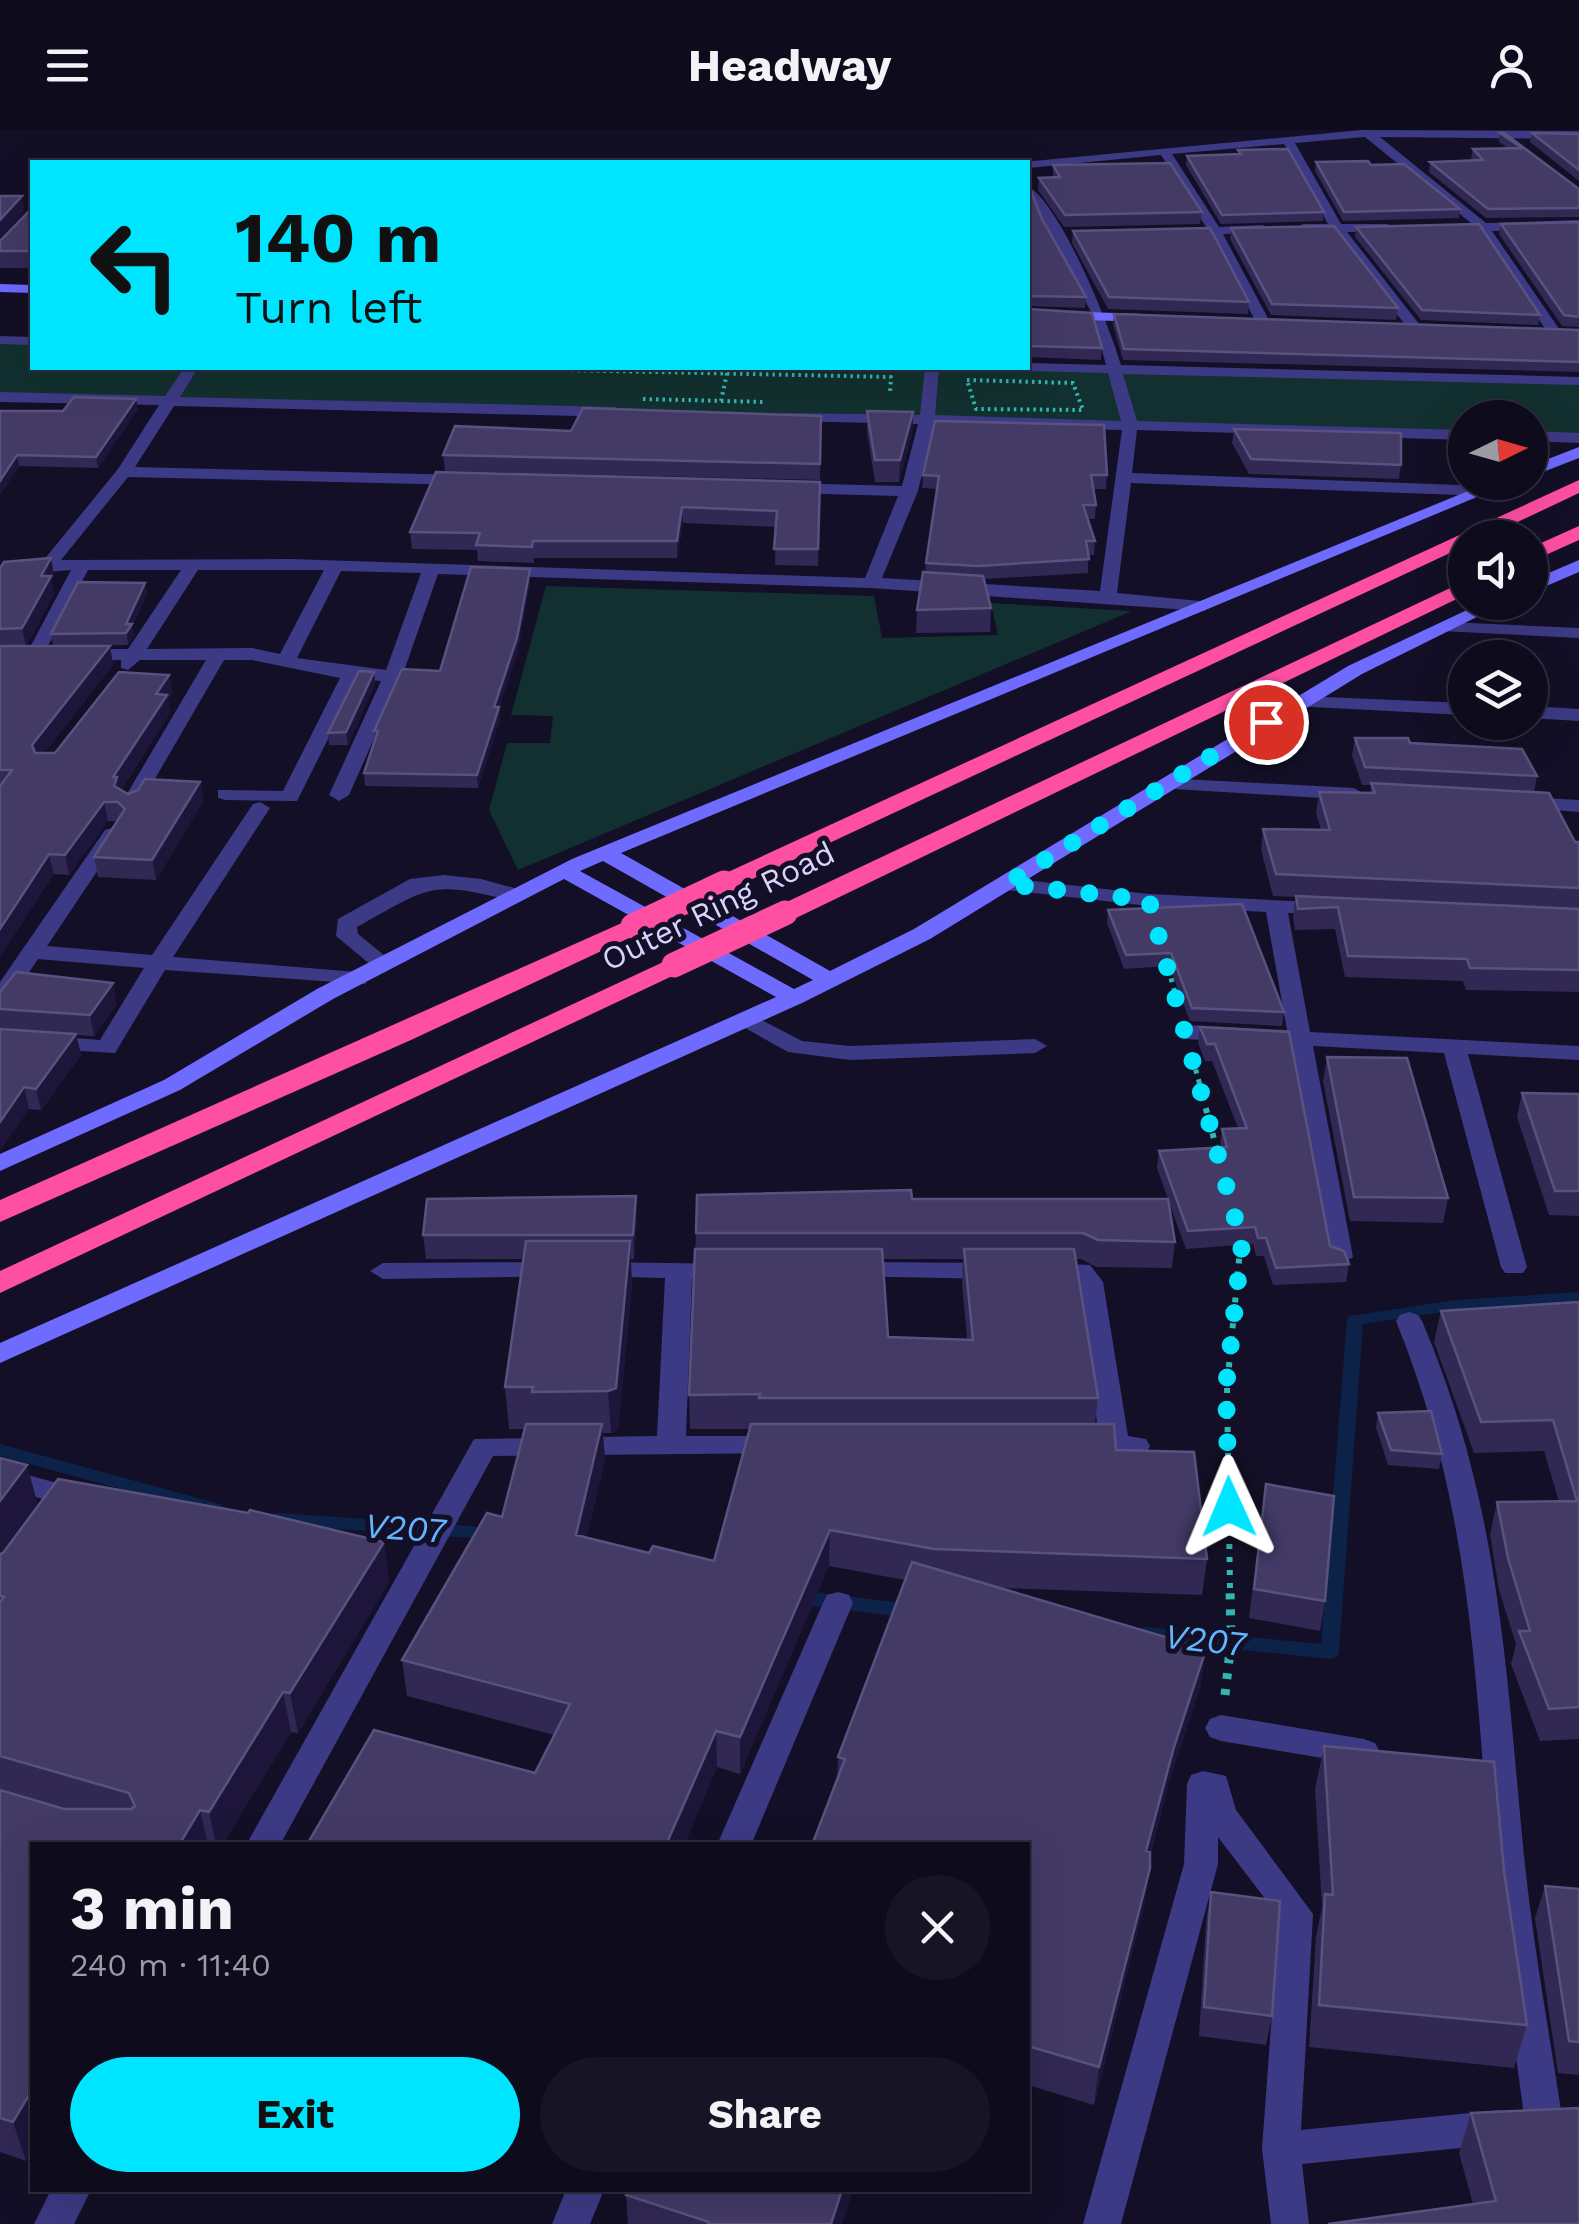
<!DOCTYPE html>
<html lang="en">
<head>
<meta charset="utf-8">
<style>
  :root { --surface:#0e0b1c; --page:#171425; --text:#f1f3f6; --muted:#9b9ba3; --line:#2e2b3b; --accent:#00e5ff }
  body { margin:0; font-family:"Work Sans",sans-serif; background:var(--page); color:var(--text); height:100vh; display:flex; flex-direction:column; font-size:38px; white-space:nowrap }
  * { box-sizing:border-box; margin:0 }
  p { font-size:32px; color:var(--muted) }
  .icon { flex:none; width:55px; height:55px; fill:none; stroke:currentColor; stroke-width:2; stroke-linecap:round; stroke-linejoin:round }
  .map { position:relative; flex:1; overflow:hidden }
  .drawer { position:absolute; left:30px; top:1712px; width:1000px; height:350px; display:flex; flex-direction:column; background:var(--surface); border-radius:0px; box-shadow:0 10px 40px #0002,0 0 0 2px var(--line) }
  .drawer>* { flex:none }
  .top-card { position:absolute; left:30px; top:30px; width:1000px; height:210px; border-radius:0px; box-shadow:0 10px 40px #0002,0 0 0 2px var(--line); background:#00e5ff; color:#111; overflow:hidden }
  .needle { width:65px; rotate:85deg }
  .buttons { position:absolute; left:1448px; top:270px; display:grid; gap:20px }
  .buttons a { display:grid; place-items:center; width:100px; height:100px; border-radius:50%; background:var(--surface); box-shadow:0 10px 40px #0002,0 0 0 2px var(--line); font-size:50px }
  .pin { position:absolute; display:grid; place-items:center; width:85px; height:85px; color:#fff; margin:-42px; border:5px solid #fff; border-radius:50%; box-shadow:0 2px 10px #0007 }
  .me { position:absolute; width:110px; margin:-55px; rotate:359deg; stroke-linejoin:round; filter:drop-shadow(0 0 8px #0008) }
  .turn { display:flex; align-items:center; gap:35px; height:210px; padding:0 40px; font-size:45px }
  .turn .icon { width:130px; height:130px; stroke-width:2.5 }
  .turn b { display:block; font-size:70px; line-height:85px }
  .round { display:grid; place-items:center; flex:none; width:105px; height:105px; border-radius:52px; background:var(--page) }
  .headline { display:flex; align-items:center; justify-content:space-between; height:170px; padding:0 40px }
  h1 { font-size:60px; font-weight:700; line-height:75px }
  .button { display:flex; gap:20px; margin-top:auto; padding:20px 40px }
  .button a { flex:1; height:115px; border-radius:60px; background:var(--accent); color:#111; font-size:40px; font-weight:700; line-height:115px; text-align:center }
  .button a+a { background:var(--page); color:var(--text) }
  header { display:flex; justify-content:space-between; align-items:center; height:130px; padding:0 40px; background:var(--surface); font-size:45px; font-weight:700 }
  .map>svg:first-child { display:block }
  .green { fill:#12302f }
  .lines { fill:none; stroke-linecap:round; stroke-linejoin:round }
  .stream { fill:#0c2248; fill-rule:evenodd }
  .path-far3 { stroke:#2fb8b0; stroke-width:4; stroke-dasharray:2.5 4; stroke-linecap:butt }
  .path-far2 { stroke:#2fb8b0; stroke-width:5; stroke-dasharray:4 6; stroke-linecap:butt }
  .path-far1 { stroke:#2fb8b0; stroke-width:6; stroke-dasharray:5 8; stroke-linecap:butt }
  .path { stroke:#2fb8b0; stroke-width:9; stroke-dasharray:6 10; stroke-linecap:butt }
  .lane { fill:#3d3a85; fill-rule:evenodd }
  .street { fill:#3d3a85; fill-rule:evenodd }
  .secondary { fill:#6f6bff; fill-rule:evenodd }
  .highway { fill:#ff4fa3; fill-rule:evenodd }
  .highway-bridge { stroke:#ff4fa3; stroke-width:25 }
  .wall { fill:#312854; fill-rule:evenodd }
  .shaded-wall { fill:#1d163a }
  .building { fill:#433a66; stroke:#5a527e; stroke-width:2.5 }
  .route { stroke:#00e5ff; stroke-width:18; stroke-dasharray:0 32.4 }
  .labels { text-anchor:middle; dominant-baseline:central; stroke-width:10; stroke-linejoin:round; paint-order:stroke }
  .street-label { font-size:32px; fill:#d9d4ff; stroke:#130f26 }
  .water-label { font-size:35px; font-style:italic; fill:#62b6ff; stroke:#130f26 }
</style>
</head>
<body>
<header><svg class="icon" aria-label="menu" viewBox="0 0 24 24"><path d="M4 6h16M4 12h16M4 18h16"/></svg>Headway<svg class="icon" aria-label="person" viewBox="0 0 24 24"><circle cx="12" cy="8" r="4"/><path d="M4 21q1-7 8-7t8 7"/></svg></header>
<div class="map">
<svg width="1579" height="2094" viewBox="0 0 1579 2094">
  <rect width="100%" height="100%" fill="#130f26"/>
  <path class="green" d="M0,210L32,211V238L1028,237L1579,251V308L1530,306V288H1465V305L0,267Z
    M546,456L874,466L882,508L998,505L991,473L1132,481L518,740L489,680L507,613H550L553,586L511,585Z"/>
  <g class="lines">
    <path class="stream" d="M1579,1162V1172L1456,1180L1363,1194L1339,1522L1337,1527L1330,1529L1137,1509L1135,1504L1137,1499L1144,1497L1321,1514L1347,1190L1349,1186L1456,1170Z
      M0,1314L216,1373L222,1375L225,1379L222,1383L216,1385L0,1326Z
      M278,1383L472,1396L500,1402L503,1407L500,1412L494,1413L472,1408L278,1395L272,1394L269,1389L272,1384Z
      M796,1460L912,1474L918,1476L921,1481L918,1486L912,1488L796,1474L790,1472L787,1467L790,1462Z"/>
    <path class="path-far3" d="M467,238L891,247L890,262
      M967,250L1073,253L1083,280L976,279Z
      M643,269L765,272
      M721,271L727,243"/>
    <path class="path-far2" d="M1166,829L1178,875
      M1193,930L1200,955"/>
    <path class="path-far1" d="M1199,953L1218,1024
      M1230,1458L1227,1257L1241,1109"/>
    <path class="path" d="M1225,1565L1231,1512L1230,1455"/>
    <path class="lane" d="M444,745L481,749L525,761L528,766L517,772C430,751 434,754 357,797L358,804L396,835L385,842L377,840L336,806L338,789L410,749Z
      M748,883L802,911L850,916L1035,909L1047,916L1035,923L850,930L788,922L740,895L737,890Z"/>
    <path class="street" d="M1362,0L1579,1V9L1380,7L1486,93L1579,90V98L1492,101L1562,203L1560,206H1550L1479,101H1443V95L1471,93L1365,7L1295,13L1341,94H1388L1394,98L1388,102H1347L1420,195V201H1410L1333,102L1298,101L1297,98L1303,94H1328L1284,14L1172,24L1219,97L1263,95L1269,99L1263,103L1223,104L1270,192L1263,196L1256,192L1210,105L1178,106L1172,102L1206,97L1161,25L1028,38V32H1023Z
      M1028,56C1062,77 1109,195 1121,235L1579,247V255L1123,244L1137,291L1465,300V310L1137,300L1132,343L1486,356L1494,361L1486,366L1131,353L1117,463L1210,472L1213,476L1204,481L871,458L438,444L404,541L349,665L339,671L329,665L381,551L358,549L297,671L225,670L218,668V660L283,661L340,548L252,530H224L138,678L131,680L121,674L206,530H140L128,540L121,538V530L77,531L68,525L77,519H128L181,440H88L41,529L35,531L26,525L71,440L0,446V436L43,431L118,339L159,275L0,272V262L165,266L184,238H198L180,267L615,277L623,282L615,287L174,276L135,337L465,345L473,350L465,355L128,347L61,430L290,429L865,448L898,366L785,363L777,358L785,353L902,356L918,294L790,291L785,289V283L920,285L925,238H939L935,285L1121,291L1108,243L1028,241L1021,238H1028V233L1106,235C1101,217 1098,198 1091,182C1080,158 1027,72 1028,56ZM934,295L1122,300L1100,461L882,448L918,361ZM198,440H324L280,524L252,518L147,519ZM341,441L421,443L386,540L297,528Z
      M0,206L32,207V215L0,214Z
      M1530,301L1579,303V313L1530,311Z
      M1448,492L1579,498V508L1442,501V493Z
      M1300,566L1465,573V585L1293,576L1291,572Z
      M1530,576L1579,579V591L1530,588Z
      M1165,648L1354,658L1364,664L1354,670L1158,658L1155,654Z
      M1524,667L1579,670V682L1517,677V669Z
      M260,672L270,678L173,827L357,842L368,849L365,854L165,840L115,923L0,916V902L100,910L144,838L38,829L8,874L0,876V852L105,700L112,698L122,704L47,816L152,825L253,674Z
      M1006,748L1149,764L1332,773L1335,778L1332,783H1288L1310,902L1579,916V930L1468,924L1527,1137L1523,1143H1505L1501,1137L1444,923L1313,916L1353,1127L1340,1135L1331,1133L1290,915L1186,909L1174,902L1186,895L1287,900L1266,782L1149,776L998,759L995,754Z
      M556,1132L569,1140L565,1146L383,1149L370,1141L383,1133Z
      M596,1132L735,1134L739,1140L735,1146L692,1148L686,1306H778L788,1309L792,1316L788,1323L493,1326L280,1715H246L474,1309L657,1306L665,1148L587,1146L583,1140Z
      M851,1132L996,1133L1009,1141L996,1149L842,1146L838,1140L842,1134Z
      M1046,1133L1090,1135L1103,1152L1128,1306L1146,1309L1150,1316L1146,1323L1083,1326L1073,1323L1069,1316L1073,1309L1099,1306L1077,1154L1074,1149L1037,1147L1033,1141Z
      M1409,1182L1418,1185L1422,1191C1498,1370 1505,1526 1523,1716C1532,1809 1549,1901 1563,1993L1557,2005L1544,2010L1531,2005L1525,1993C1513,1900 1497,1807 1489,1713C1474,1525 1468,1369 1396,1191L1400,1185Z
      M0,1337L92,1363L97,1370L92,1377L82,1380L0,1357Z
      M838,1462L849,1465L853,1473L751,1715H717L823,1473L827,1465Z
      M1221,1585L1364,1609L1375,1613L1380,1622L1375,1631L1364,1635L1221,1611L1210,1607L1205,1598L1210,1589Z
      M1203,1641L1226,1646L1236,1680L1313,1784L1301,2000L1500,1980L1513,1985L1519,1997L1513,2009L1500,2014L1302,2034L1309,2094H1271L1262,2019L1279,1787L1218,1707V1734L1121,2094H1083L1184,1734L1187,1654L1191,1645Z
      M51,2060H91L74,2094H34Z
      M566,2060H604L590,2094H552Z"/>
    <path class="secondary" d="M0,154L32,155V163L0,162Z
      M1028,180L1144,184L1151,188L1144,192L1028,188Z
      M1579,317V328L1530,347V336Z
      M1490,352H1513L621,723L830,841L914,799L1348,536L1484,472H1507L1362,544L930,809L802,873L0,1233V1213L776,867L564,749L333,869L180,960L0,1041V1024L164,950L317,859L572,729ZM603,731L813,850L794,859L580,741Z
      M1579,430V442L1530,463V451Z"/>
    <path class="highway" d="M1579,350V363L1484,408H1465V416L733,758L724,761L711,753L715,748Z
      M1579,396V410L1530,432V418Z
      M1465,451V465L794,789H776L772,783L776,777Z
      M633,788L642,790L646,796L642,802L411,910L0,1092V1070Z
      M674,827L687,835L683,841L0,1163V1141Z"/>
    <path class="highway-bridge" d="M633,796L724,753
      M674,835L785,783"/>
  </g>
  <path class="wall" d="M1500,3L1579,59V87L1486,88L1429,42L1430,32L1473,31L1471,28L1473,19L1508,18L1499,12Z
    M1532,3L1579,4V51L1530,12Z
    M1238,20L1324,82L1323,91L1221,94L1186,35L1187,26L1238,24Z
    M1316,32L1371,35L1460,79L1459,88L1343,91L1315,41Z
    M1053,35L1202,82L1200,94L1064,97L1038,60L1039,48L1053,47Z
    M1028,54L1042,89L1086,167L1085,178L1028,176Z
    M32,70V138H0V111L32,78Z
    M1579,92V197L1562,196L1499,104L1501,94Z
    M1356,97L1540,185L1538,195L1421,190L1355,107Z
    M1231,98L1398,178L1396,190L1271,185L1230,109Z
    M1073,101L1249,172L1248,184L1108,179L1072,113Z
    M1028,179L1102,218L1101,230L1028,227Z
    M1114,184L1579,200V242L1123,230L1113,195Z
    M138,279L98,338L19,336L0,365V281Z
    M867,281L913,282L912,304L899,352H875L867,302Z
    M821,286L820,350L445,341L443,325L571,301Z
    M1234,299L1401,335L1399,349L1249,344L1232,313Z
    M923,345H1107L1106,359H1093L1096,375L1095,389H1088L1095,411L1094,425H1088V443L984,449L991,478L990,502L916,503L917,480L925,442L937,359L922,358Z
    M820,352L818,436L775,435L776,397L683,393L677,428H534V433L478,431L477,420L412,419L410,402Z
    M51,428L54,445L51,451L54,464L26,516H110L113,535L44,623H55L169,545L172,564L168,570L170,583L121,660L128,664L200,652L203,671L156,750L98,747L94,727L117,691H108L69,745L54,744L0,826V438Z
    M530,439V451L518,520L499,577L500,589L478,658L365,656L364,643L375,611L374,601L440,541Z
    M145,453L147,464L132,497L134,506L128,515L53,516L51,504Z
    M374,542L375,554L348,615H329L328,603Z
    M1355,608L1410,613L1537,646L1534,662L1575,712H1579V862L1466,860L1463,851L1345,847L1335,799L1295,800L1293,787L1295,767L1273,766L1261,720L1263,699L1321,700L1316,683L1319,662L1370,663L1371,655H1362L1352,625Z
    M1108,780L1284,882L1282,896L1190,891L1169,836L1124,839L1107,793Z
    M0,862L117,874L94,906L76,905L81,925L41,980L29,979L0,1020Z
    M1200,897L1289,902L1330,1116L1349,1134L1346,1152L1273,1155L1264,1126H1256L1253,1114L1186,1119L1168,1070L1175,1112L1172,1138L1096,1137L1081,1129H1076L1098,1268L1095,1294L1207,1429L1202,1465L999,1458L1206,1519L1200,1557L1168,1655L1150,1726L1144,1776L1094,1975L1028,1955V1715L837,1649L838,1627L905,1450L829,1436L740,1644L717,1637L684,1715H310L309,1711L535,1643L554,1605L407,1566L402,1530L502,1387L524,1299H509L505,1257L523,1129H426L423,1105L637,1090L634,1129H630L632,1153L618,1300L611,1303H603L605,1330L586,1408L649,1423L714,1431L750,1299H690L689,1265L696,1103L912,1069H1168L1157,1038L1159,1021L1220,1017L1222,999L1238,998L1212,931H1205L1198,913ZM883,1129H963L962,1153L967,1209L888,1207Z
    M1327,927L1448,1068L1443,1093L1350,1091L1323,951Z
    M1522,963L1579,964V1086L1549,1085L1517,987Z
    M1579,1172V1609L1540,1611L1511,1534L1516,1514L1499,1460L1490,1404L1497,1372H1559L1544,1321L1474,1323L1434,1212L1441,1181Z
    M1378,1283L1442,1324L1439,1339L1388,1335L1376,1298Z
    M0,1328L38,1375L1,1424L384,1412L389,1452L298,1603L291,1602L222,1715H32L26,2031L0,2022Z
    M1266,1354L1325,1471L1320,1501L1249,1488Z
    M1324,1616L1504,1741L1527,1895L1514,1938L1309,1917L1316,1807L1322,1777L1315,1659Z
    M1545,1756L1579,1759V1945L1558,1943L1535,1788Z
    M1211,1762L1272,1886L1266,1915L1199,1906L1206,1791Z
    M1471,1983L1579,2094L1473,2074L1459,2023Z
    M626,2065L842,2094H628Z"/>
  <path class="shaded-wall" d="M22,66L25,82L0,109V90Z
    M136,269L138,279L98,338L96,327Z
    M913,282L912,304L899,352L900,330Z
    M17,325L19,336L0,365V351Z
    M682,377L683,393L677,428V411Z
    M51,428L54,445L51,451L54,464L26,516L22,498L41,446Z
    M530,439V451L518,520L495,589L494,577Z
    M145,453L147,464L132,497L134,506L128,515L126,494Z
    M110,516L113,535L36,634L32,615Z
    M374,542L375,554L348,615L346,602Z
    M169,545L172,564L168,570L170,583L120,661L117,672L113,647L156,564Z
    M499,577L500,589L478,658L477,645Z
    M200,652L203,671L156,750L152,730Z
    M104,672L108,691L69,745L65,725Z
    M49,724L54,744L0,826V799Z
    M113,853L117,874L94,906L90,885Z
    M76,904L81,925L41,980L36,959Z
    M24,957L29,979L0,1020V992Z
    M636,1066L637,1090L634,1129L633,1105Z
    M630,1111L632,1153L618,1300L611,1303L608,1261Z
    M602,1294L605,1330L579,1441L576,1405Z
    M27,1335L38,1375L0,1425V1371Z
    M830,1400L829,1436L740,1644V1607Z
    M384,1412L389,1452L298,1603L290,1563Z
    M1206,1519L1200,1557L1168,1655L1141,1759L1146,1721L1174,1617Z
    M283,1562L291,1602L222,1715H216L209,1682Z
    M716,1601L717,1637L684,1715H666Z
    M200,1680L208,1715H179Z
    M1150,1738L1144,1776L1094,1975L1099,1937Z
    M32,1960V2021L26,2031L13,1992Z
    M842,2060H853L842,2094H831Z"/>
  <path class="building" d="M1500,3H1504L1579,59V78L1488,79L1430,32L1483,30L1473,19L1522,18Z
    M1532,3L1579,4V40Z
    M1288,19L1324,82L1222,85L1187,26L1241,24L1238,20Z
    M1368,31L1371,35L1404,34L1460,79L1344,82L1316,32Z
    M1170,33L1202,82L1065,85L1039,48L1060,47L1053,35Z
    M1028,54L1042,89L1086,167L1028,166Z
    M0,66H22L0,90Z
    M32,70V121H0V111L32,78Z
    M1579,92V187L1564,185L1501,94Z
    M1479,94L1540,185L1422,180L1356,97Z
    M1334,96L1398,178L1272,174L1231,98Z
    M1210,98L1249,172L1109,167L1073,101Z
    M1028,179L1092,183L1102,218L1028,216Z
    M1114,184L1579,200V232L1124,219Z
    M74,267L136,269L96,327L17,325L0,351V281H63Z
    M583,278L821,286L820,334L443,325L455,296L571,301Z
    M867,281L913,282L900,330H875Z
    M935,291L1104,295L1107,345H1091L1096,375H1083L1095,411H1086L1089,429L978,436L926,433L939,346L923,345Z
    M1234,299L1401,303V335L1251,329Z
    M436,342L820,352L818,419H774L777,381L682,377L677,411H533L532,417L476,415L480,403L410,402Z
    M51,428L41,446H51L22,498L0,499V438L4,432Z
    M471,437L530,439L517,508L494,577H499L477,645L364,643L378,601H374L402,539L440,541Z
    M923,442L983,446L991,478L917,480Z
    M78,452L145,453L126,494H132L126,503L51,504Z
    M0,516H110L32,615L35,623H55L119,542L169,545L156,564L167,565L113,647H117L114,656L128,664L138,660L145,649L200,652L152,730L94,727L125,679L118,672H104L65,725L49,724L0,799V656L12,640H0Z
    M359,541L374,542L346,602L328,603Z
    M1355,608H1408L1410,613L1522,619L1537,646L1365,637Z
    M1371,653L1549,663L1575,712H1579V758L1276,744L1263,699L1330,700L1319,662L1375,663Z
    M1296,766L1579,779V840L1470,838L1467,829L1348,826L1338,777L1298,779Z
    M1242,774L1284,882L1192,878L1171,823L1126,825L1108,780Z
    M16,842L113,853L90,885L0,879V862Z
    M1200,897L1289,902L1330,1116L1344,1121L1349,1134L1276,1138L1266,1108H1258L1255,1097L1188,1101L1159,1021L1227,1017L1222,999L1247,998L1215,914H1207Z
    M0,899L76,904L36,959L24,957L0,992Z
    M1327,927L1407,928L1448,1068L1354,1067Z
    M1522,963L1579,964V1061H1555Z
    M911,1060L912,1069H1168L1175,1112L1098,1110L1083,1103H696L697,1065Z
    M636,1066L633,1105H423L427,1069Z
    M526,1111H630L616,1258L608,1261L532,1262L533,1257H505Z
    M695,1119H882L888,1207L973,1210L964,1119H1074L1098,1268H759L760,1264L689,1265Z
    M1579,1172V1577L1549,1579L1519,1501H1530L1508,1428L1497,1372L1577,1371L1553,1290L1481,1292L1441,1181Z
    M1431,1281L1442,1324L1391,1320L1378,1283Z
    M526,1294H602L576,1405L649,1423L653,1416L714,1431L751,1294H1114L1116,1320L1194,1322L1207,1429L934,1419L830,1400L740,1607L716,1601L666,1715H322L309,1711L374,1600L535,1643L570,1574L402,1530L487,1383L502,1387Z
    M0,1328L27,1335L0,1371Z
    M58,1349L248,1383L250,1380L384,1412L290,1563L283,1562L209,1682L200,1680L179,1715H32V1960L13,1992L0,1988V1660L64,1679H131L135,1676L129,1663L0,1626V1472L4,1467L0,1466V1424L3,1423Z
    M1266,1354L1334,1366L1325,1471L1254,1459Z
    M912,1432L1206,1519L1174,1617L1146,1721L1150,1722V1738L1099,1937L1028,1916V1715H812L845,1629L838,1627Z
    M1324,1616L1494,1632L1504,1741L1527,1895L1319,1875L1325,1764L1333,1765Z
    M1545,1756L1579,1759V1912L1569,1911Z
    M1211,1762L1280,1771L1272,1886L1204,1877Z
    M1579,1978V2094H1328L1496,2071L1471,1983Z
    M628,2060H842L831,2094H708L709,2092L626,2065Z"/>
  <g class="lines">
    <path class="route" d="M1229,1377L1226,1257L1242,1114L1149,770L1006,754L1266,592"/>
  </g>
  <g class="labels">
    <g class="street-label">
      <text transform="translate(718 776) rotate(-26)">Outer Ring Road</text>
    </g>
    <g class="water-label">
      <text transform="translate(405 1398) rotate(4)">V207</text>
      <text transform="translate(1205 1510) rotate(6)">V207</text>
    </g>
  </g>
</svg>
<div class="buttons">
<a><svg class="needle" viewBox="-14 -14 28 28"><path d="M0-13l5 13h-10z" fill="#e53935"/><path d="M0 13l5-13h-10z" fill="#9b9ba3"/></svg></a>
<a><svg class="icon" aria-label="sound" viewBox="0 0 24 24"><path d="M4 9h4l5-4v14l-5-4H4zM17 9q2 3 0 6"/></svg></a>
<a><svg class="icon" aria-label="layers" viewBox="0 0 24 24"><path d="M12 4l9 5-9 5-9-5zM3 14l9 5 9-5"/></svg></a>
</div>
<div class="pin" style="left:1266px;top:592px;background:#d93025"><svg class="icon" aria-label="arrive" viewBox="0 0 24 24"><path d="M6 21V4h12l-3 4 3 4H6"/></svg></div>
<svg class="me" style="left:1229px;top:1377px" viewBox="-20 -20 40 40"><path d="M0-17L14 15 0 8-14 15z" fill="#00e5ff" stroke="#fff" stroke-width="4"/></svg>
<div class="top-card">
<div class="turn"><svg class="icon" aria-label="left" viewBox="0 0 24 24"><path d="M17 20v-9H6M10 6l-5 5 5 5"/></svg><div><b>140 m</b>Turn left</div></div>
</div>
<section class="drawer">
<div class="headline"><div><h1>3 min</h1><p>240 m · 11:40</p></div><a class="round"><svg class="icon" aria-label="close" viewBox="0 0 24 24"><path d="M6 6l12 12M18 6L6 18"/></svg></a></div>
<div class="button"><a>Exit</a><a>Share</a></div>
</section>
</div>
</body>
</html>
